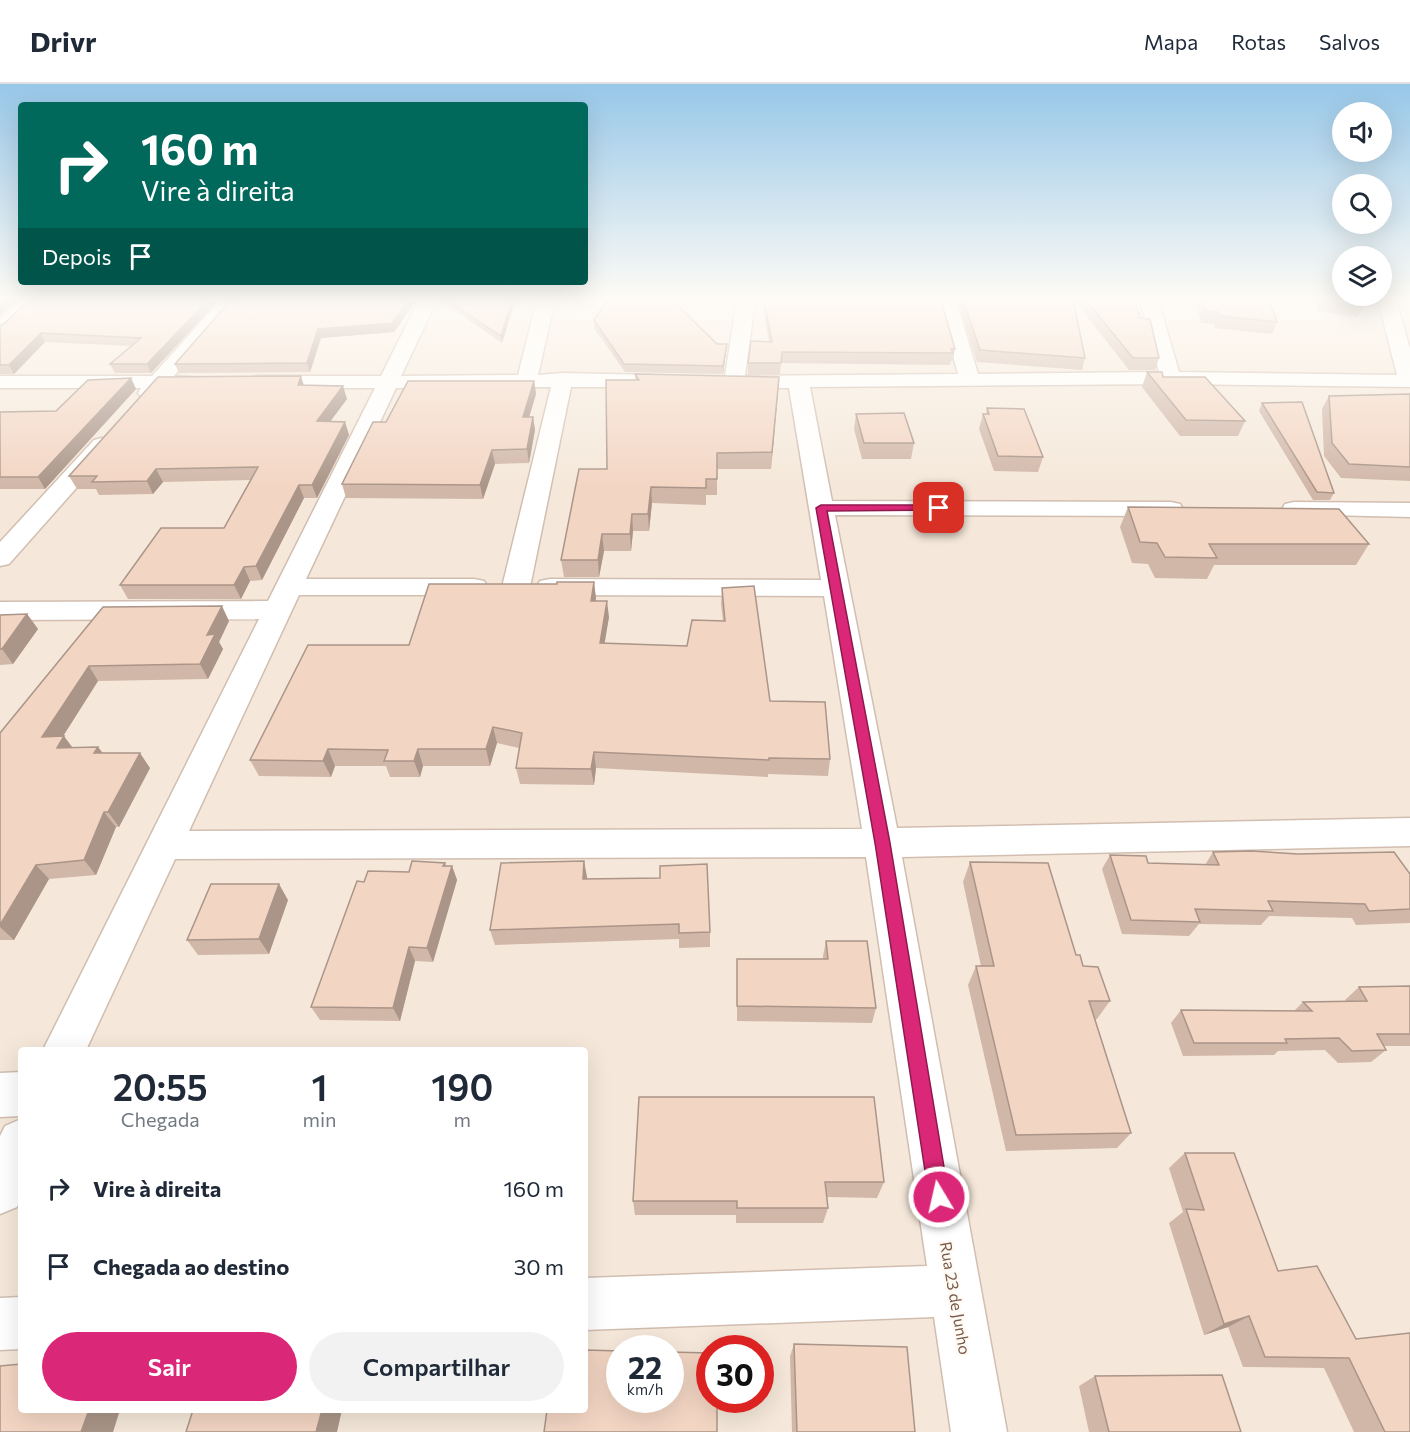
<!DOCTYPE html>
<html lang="pt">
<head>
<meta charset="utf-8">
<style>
  :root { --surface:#fff; --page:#f2f2f3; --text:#1f2937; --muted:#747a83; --line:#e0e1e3; --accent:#db2777 }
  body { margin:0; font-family:Commissioner,sans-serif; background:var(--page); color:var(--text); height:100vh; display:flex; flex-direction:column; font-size:22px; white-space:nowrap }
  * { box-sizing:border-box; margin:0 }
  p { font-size:20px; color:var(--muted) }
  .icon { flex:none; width:33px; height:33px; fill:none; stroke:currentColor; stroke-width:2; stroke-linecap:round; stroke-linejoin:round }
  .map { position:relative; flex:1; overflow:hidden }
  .details { position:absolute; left:18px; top:963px; width:570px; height:366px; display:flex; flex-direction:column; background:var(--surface); border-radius:6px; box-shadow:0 6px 24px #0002 }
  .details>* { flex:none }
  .top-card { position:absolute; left:18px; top:18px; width:570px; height:183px; border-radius:6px; box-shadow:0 6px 24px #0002; background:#00695c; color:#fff; overflow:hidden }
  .tools { position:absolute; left:1332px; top:18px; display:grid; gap:12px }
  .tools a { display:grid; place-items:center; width:60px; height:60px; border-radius:50%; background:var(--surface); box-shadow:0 6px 24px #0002; font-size:30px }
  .speed { position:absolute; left:606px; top:1251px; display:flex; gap:12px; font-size:30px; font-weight:700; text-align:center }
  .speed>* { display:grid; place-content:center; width:78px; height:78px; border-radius:50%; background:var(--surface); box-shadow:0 6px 24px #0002; line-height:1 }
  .speed small { font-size:15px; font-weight:400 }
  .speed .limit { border:9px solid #d22; background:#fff; color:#111 }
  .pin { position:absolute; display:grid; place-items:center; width:51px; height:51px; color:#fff; margin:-26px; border-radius:12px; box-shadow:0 3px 9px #0006 }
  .me { position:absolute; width:66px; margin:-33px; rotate:351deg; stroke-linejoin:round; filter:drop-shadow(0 0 4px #0008) }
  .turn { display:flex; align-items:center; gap:21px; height:126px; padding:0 24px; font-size:27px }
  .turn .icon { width:78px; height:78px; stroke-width:2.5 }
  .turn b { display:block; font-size:42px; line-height:51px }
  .then { display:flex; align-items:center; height:57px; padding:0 24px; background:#0003; gap:12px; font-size:22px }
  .eta { display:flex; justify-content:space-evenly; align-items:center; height:102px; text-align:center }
  .eta b { font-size:36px; font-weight:600; line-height:42px }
  .cta { display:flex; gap:12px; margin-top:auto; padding:12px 24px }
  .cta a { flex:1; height:69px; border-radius:36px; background:var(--accent); color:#fff; font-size:24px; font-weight:600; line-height:69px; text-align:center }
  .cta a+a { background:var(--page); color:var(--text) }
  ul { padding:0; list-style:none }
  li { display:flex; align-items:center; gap:18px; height:78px; padding:0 24px }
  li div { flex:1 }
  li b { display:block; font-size:22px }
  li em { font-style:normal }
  header { display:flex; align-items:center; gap:36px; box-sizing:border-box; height:84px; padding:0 30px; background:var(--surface); border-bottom:2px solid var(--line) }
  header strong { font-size:28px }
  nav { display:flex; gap:33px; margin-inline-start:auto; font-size:21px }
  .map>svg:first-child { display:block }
  .residential { fill:#f5e8da; fill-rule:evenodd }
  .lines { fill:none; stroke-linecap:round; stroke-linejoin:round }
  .minor-casing { stroke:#d1beb0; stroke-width:3 }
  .minor { fill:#fff; fill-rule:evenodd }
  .wall { fill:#d1b7a8 }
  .shaded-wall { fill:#aa9588 }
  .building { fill:#f3d5c3; stroke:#aa9588; stroke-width:1.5 }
  .route { fill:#db2777; stroke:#8e194d; stroke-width:1.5 }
  .labels { text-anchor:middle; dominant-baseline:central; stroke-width:4.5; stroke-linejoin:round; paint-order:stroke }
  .street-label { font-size:16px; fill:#7a5c4d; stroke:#fffaf3 }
</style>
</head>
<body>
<header>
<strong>Drivr</strong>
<nav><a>Mapa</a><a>Rotas</a><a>Salvos</a></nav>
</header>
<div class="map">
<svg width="1410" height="1348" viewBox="0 0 1410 1348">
  <rect width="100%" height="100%" fill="#fdf6ec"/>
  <path class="residential" d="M0,216H1410V1348H0ZM21,966H585V1326H21ZM620,1264H670V1316H620ZM710,1264H760V1316H710Z"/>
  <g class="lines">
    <g class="minor-casing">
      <path id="minor" d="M22,216H41L7,247L0,249V234Z
        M221,216H239L174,292L206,294L209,298L206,302L163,304C156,313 152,316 141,313L138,309L141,304H0V292H152Z
        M419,216H437L401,292L518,291L537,216H555L538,291L563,289L652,291L659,293L662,297L659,301L652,303H571L530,503L526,509L516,511L506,509L502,503L551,303L396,304L306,495H474L484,497L488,503L484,509L474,511H299L189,747L862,745L824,512L550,511L540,509L536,503L540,497L550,495L821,496L789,304H734L727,302L724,298L737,216H755L745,292L958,290L938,216H956L978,290L1159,288L1140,216H1158L1179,288L1397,291L1378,216H1396L1410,265V303L1171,300L810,303L832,417L1171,418L1180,420L1183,425L1180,430L1171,432L835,431L897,744L1410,734V762L902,773L1007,1348H951L934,1233L585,1246V1194L927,1182L866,773L175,775L86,966H43L259,535L0,536V518L268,517L375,304H257L250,302L247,298L250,294L257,292H381Z
        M102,354L110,356L113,361L110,366L9,480L0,482V458L94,356Z
        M1294,418L1410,419V433L1285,430L1282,425L1285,420Z
        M21,988V1032L0,1033V989Z
        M21,1035V1113L17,1123L0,1130V1052L5,1042Z
        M21,1213V1265L0,1266V1214Z"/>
    </g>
    <use href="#minor" class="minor"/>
  </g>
  <path class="wall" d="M29,216H219L151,289H115L110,280L132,262L45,258L14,290H0V241L4,240Z
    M231,216H417L394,248L321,254L310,288L179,289L175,280Z
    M441,216H515L502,259L441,217Z
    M763,216H941L955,265L953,277H951L950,281L781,279L780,290L748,291V279L769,258L763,224Z
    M957,216H1073L1085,274L1082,286L977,278Z
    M1074,216H1135L1140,234L1159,274L1155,286H1129Z
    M1196,216H1269L1277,238L1272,250L1215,244L1214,240L1201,239Z
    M1316,216H1363V223L1358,233L1317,227Z
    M594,236L717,260L726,268L723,290L625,288L594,244Z
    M1147,288L1163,293L1245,337L1238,352H1180L1142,303Z
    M635,290L778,308L771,385H717V411H706V421L652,419L649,447H633L631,467H604L599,493H564L561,476L607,385L635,296Z
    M131,294L136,305L45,405H0V328L56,327Z
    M534,297L536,310L529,333H533L535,346L529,379L495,380L483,415L346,414L342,400L386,338Z
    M304,301L347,315L330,337L345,338L349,351L317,414H304L262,496L250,497L241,515H128L120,501L224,444L251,396L163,398L153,410L99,411L96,405H77L69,392Z
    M1410,310V397L1341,394L1324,372L1322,325L1329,312Z
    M1262,319L1334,409L1330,416H1313L1259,327Z
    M987,324L1043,373L1038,388L994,387L979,345L983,330H986Z
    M856,330L914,359L911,375H862L854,345Z
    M1128,423L1369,460L1356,481H1214L1207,495L1155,494L1148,480L1132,479L1120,443Z
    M594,498L596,517L609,533L604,559L687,562L723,537L721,520L722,504L770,617L830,675L828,692L768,690V693L596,684L594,701L520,700L516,684L519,664L497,659L490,682H423L420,693H390L386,682H335L331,693L259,692L250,676L409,561L557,500Z
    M103,523L229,537L219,558L223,565L208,595L98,597L63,652L72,663H98L103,669L150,684L119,743H116L96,791L49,795L14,856H0V649Z
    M27,530L38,545L13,580L0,581V531Z
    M1213,768L1410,790V839L1356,841L1352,834L1269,832L1261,841L1199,840L1189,852L1122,850L1102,785L1110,771L1148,779L1205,781Z
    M970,778L1076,871L1083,882L1110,917L1097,935H1095L1131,1049L1117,1064L1006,1067L968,901L976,882H981L963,798Z
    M446,782H452L457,796L433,878L415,877L400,937L320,936L311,923L364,798Z
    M587,793V795L710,848V863L679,864V855L495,861L490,846Z
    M288,816L269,870L198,871L187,856Z
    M826,857L876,924L872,939L737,937V875H823V872Z
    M1410,902V962H1384L1386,966L1371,978L1338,979L1325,966L1278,967L1274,971L1183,972L1171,939L1181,926L1294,927L1303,918L1346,917L1345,916L1359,903Z
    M639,1013L884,1098L877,1114L827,1113L828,1124L823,1139H736V1131H635L633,1117Z
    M1185,1069L1278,1187L1356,1255L1410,1348H1354L1324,1284L1243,1283L1228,1243L1204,1251L1169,1139L1183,1128L1169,1084Z
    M794,1260L915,1348H792L790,1272Z
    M1095,1292L1241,1348H1089L1079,1302Z"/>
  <path class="shaded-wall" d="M4,216H19L0,231V219Z
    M208,216H219L151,289L147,280Z
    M409,216H417L394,248L321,254L310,288L307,279L318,245Z
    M512,216H515V217L502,259L501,252Z
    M41,249L45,258L14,290L9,281Z
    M727,260L726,268L723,290V282Z
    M301,292L305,305L298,301Z
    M779,293L778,308L771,385L772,368Z
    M131,294L136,305L45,405L38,393Z
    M534,297L536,310L525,347L523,333Z
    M343,302L347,315L321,350L317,337Z
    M533,333L535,346L529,379L527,365Z
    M345,338L349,351L317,414L312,401Z
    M492,366L495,380L483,415L480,401Z
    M156,385L163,398L153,410L147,397Z
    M299,401L304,414L262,496L256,482Z
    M651,403L652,419L649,447L648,430Z
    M632,430L633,447L631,467L630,450Z
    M602,450L604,467L599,493L598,476Z
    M244,483L250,497L241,515L234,501Z
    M594,498L596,514L593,533L591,517Z
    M607,517L609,533L602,575L600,559Z
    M222,522L229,537L219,558L223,565L208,595L200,580L207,551Z
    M27,530L38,545L13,580L2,565Z
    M89,582L98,597L53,668L42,653Z
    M493,643L497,659L490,682L486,665Z
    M64,652L75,667L57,664Z
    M98,663L109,678L94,669Z
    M328,665L335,682L331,693L323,677Z
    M418,665L423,682L420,693L414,677Z
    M594,668L596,684L594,701L591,685Z
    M140,669L150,684L119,743L108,728Z
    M104,728L116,743L96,791L84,776Z
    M584,777L587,793L586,811L583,795Z
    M445,779L449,791L452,782L457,796L433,878L427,864Z
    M36,781L49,795L14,856L0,843V841Z
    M279,800L288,816L269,870L259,855Z
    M409,863L415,877L400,937L393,924Z
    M1249,1232L1228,1243L1204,1251L1224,1240Z
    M89,1326H120L113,1348H81Z
    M322,1326H342L337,1348H316Z"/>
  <path class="building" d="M29,216H208L147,280H110L141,254L41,249L9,281H0V241L4,240Z
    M231,216H409L392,239L318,245L307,279L175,280Z
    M447,216H512L501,252Z
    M608,216H672L717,260H727L723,282L624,280L594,236Z
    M764,216H941L955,265H951L953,269L782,268L781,279H748L751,257L772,258Z
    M963,216H1073L1085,274L980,266Z
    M1086,216H1135L1140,234L1150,235L1159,274H1133Z
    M1203,216H1269L1277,238L1219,232V228L1206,227Z
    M1322,216H1363V223L1322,217Z
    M1147,288H1162L1163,293H1205L1245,337L1186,336Z
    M635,290L779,293L772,368L717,369V395H706V404L651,403L648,430H632L630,450H602L598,476H561L579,385H607L606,296H639Z
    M301,292L298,301L343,302L317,337L345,338L312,401H299L256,482L244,483L234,501H120L161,444H224L258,383L156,385L147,397L92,398L97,392H69L158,293Z
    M131,294L38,393H0V328L56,327L88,296Z
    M408,297H534L523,333H533L527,365L492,366L480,401L342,400L373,338H386Z
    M1410,310V383L1349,380L1332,359L1329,312Z
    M1302,318L1334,409L1317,408L1262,319Z
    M987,324L1024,325L1043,373L998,372L983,330H989Z
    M904,329L914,359H864L856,330Z
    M1128,423L1339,425L1369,460H1209L1217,474L1165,473L1157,459L1140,458Z
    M557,498H594L591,517H607L600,559L687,562L692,536L725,537L722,504L754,502L770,617L825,618L830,675L769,674V676L594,668L591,685L516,684L522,649L493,643L486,665H418L414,677H384L388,666L328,665L323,677L250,676L308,561H409L429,500H557Z
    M222,522L207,551L215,550L200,580L89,582L42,653L64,652L57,664L98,663L94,669H140L108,728H104L84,776L36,781L0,841V649L103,523Z
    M27,530L2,565H0V531Z
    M1251,767L1298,770L1394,768L1410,790V825L1369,827L1365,820L1268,817L1273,827L1195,825L1200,838L1131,836L1110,771L1146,772L1148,779L1219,781L1213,768Z
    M412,777L445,779L443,782H452L427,864L409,863L393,924L311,923L357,797L364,798L368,787L409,788Z
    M584,777L583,795L660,794V782L707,780L710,848L679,849V840L490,846L501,779Z
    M970,778L1048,779L1076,871H1080L1083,882L1098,883L1110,917H1089L1131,1049L1016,1051L976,882H994Z
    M211,800H279L259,855L187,856Z
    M826,857H867L876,924L737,922V875H828Z
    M1410,902V950H1377L1386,966L1352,967L1339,954L1285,955L1287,959H1194L1181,926L1312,927L1303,918L1367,917L1359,903Z
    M639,1013H874L884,1098H825L828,1124H737V1117H633Z
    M1185,1069H1234L1278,1187L1317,1182L1356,1255L1410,1249V1348H1385L1349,1274L1265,1273L1249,1232L1224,1240L1186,1125L1204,1126Z
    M794,1260L907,1263L915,1348H797Z
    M585,1266L620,1267V1316H670V1268L710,1269V1316H717V1348H544L547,1326H585Z
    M21,1280V1326H89L81,1348H0V1282Z
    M1222,1291L1241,1348H1109L1095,1292Z
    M193,1326H322L316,1348H186Z"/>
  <linearGradient id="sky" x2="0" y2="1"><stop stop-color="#97c7e8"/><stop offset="0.53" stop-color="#fefbf6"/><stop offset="1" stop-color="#fefbf6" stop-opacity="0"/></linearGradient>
  <rect width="1410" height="404" fill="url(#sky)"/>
  <path class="route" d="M939,421L943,422V426L827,427L890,759L949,1113L946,1120L939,1123L932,1120L929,1113L875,759L816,424L821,421Z"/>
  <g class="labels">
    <g class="street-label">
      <text transform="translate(956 1214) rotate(80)">Rua 23 de Junho</text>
    </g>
  </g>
</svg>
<div class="tools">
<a><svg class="icon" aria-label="sound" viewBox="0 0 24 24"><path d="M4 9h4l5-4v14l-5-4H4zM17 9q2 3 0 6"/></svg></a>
<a><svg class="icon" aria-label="search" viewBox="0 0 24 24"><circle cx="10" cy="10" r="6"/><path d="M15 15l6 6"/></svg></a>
<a><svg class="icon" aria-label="layers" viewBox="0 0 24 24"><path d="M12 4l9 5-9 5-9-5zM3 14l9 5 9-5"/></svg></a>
</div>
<div class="speed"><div>22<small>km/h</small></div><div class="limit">30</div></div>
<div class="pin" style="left:939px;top:424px;background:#d93025"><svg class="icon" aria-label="arrive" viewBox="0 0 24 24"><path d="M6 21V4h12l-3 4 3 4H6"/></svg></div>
<svg class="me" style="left:939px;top:1113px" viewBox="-20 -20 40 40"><circle r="17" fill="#db2777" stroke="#fff" stroke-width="3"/><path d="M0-11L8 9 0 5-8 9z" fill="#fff"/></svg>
<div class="top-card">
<div class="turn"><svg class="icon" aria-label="right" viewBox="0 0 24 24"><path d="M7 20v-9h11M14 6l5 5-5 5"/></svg><div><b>160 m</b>Vire à direita</div></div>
<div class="then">Depois<svg class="icon" aria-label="arrive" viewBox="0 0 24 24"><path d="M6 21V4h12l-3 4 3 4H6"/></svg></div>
</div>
<section class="details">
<div class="eta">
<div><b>20:55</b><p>Chegada</p></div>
<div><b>1</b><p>min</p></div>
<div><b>190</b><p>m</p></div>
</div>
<ul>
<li><svg class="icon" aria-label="right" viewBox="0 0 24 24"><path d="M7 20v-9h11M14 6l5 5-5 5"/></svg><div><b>Vire à direita</b></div><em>160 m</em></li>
<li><svg class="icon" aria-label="arrive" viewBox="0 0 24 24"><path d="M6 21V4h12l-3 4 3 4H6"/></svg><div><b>Chegada ao destino</b></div><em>30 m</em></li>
</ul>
<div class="cta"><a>Sair</a><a>Compartilhar</a></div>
</section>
</div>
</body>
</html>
